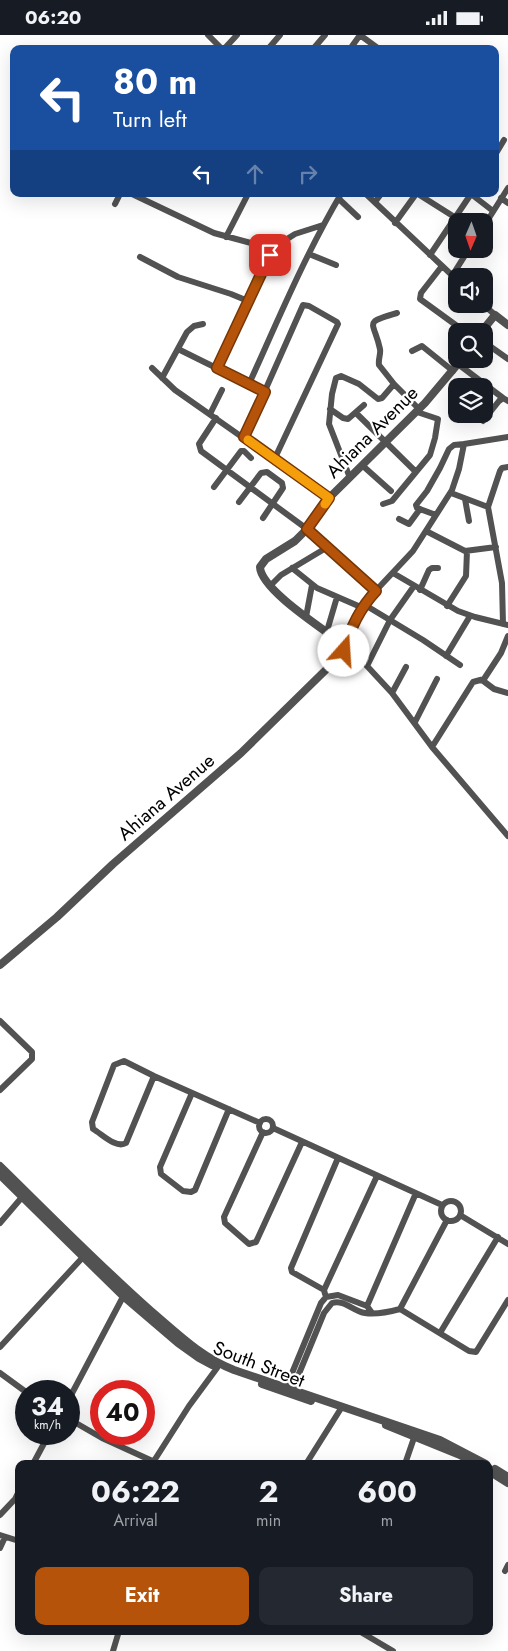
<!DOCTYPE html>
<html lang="en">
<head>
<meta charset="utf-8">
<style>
  :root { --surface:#171b24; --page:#242831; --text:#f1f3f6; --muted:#9ea1a6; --accent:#b45309 }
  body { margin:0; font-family:Jost,sans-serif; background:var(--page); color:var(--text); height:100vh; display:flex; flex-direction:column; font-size:19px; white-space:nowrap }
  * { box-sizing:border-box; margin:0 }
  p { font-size:16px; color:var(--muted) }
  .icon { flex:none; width:28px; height:28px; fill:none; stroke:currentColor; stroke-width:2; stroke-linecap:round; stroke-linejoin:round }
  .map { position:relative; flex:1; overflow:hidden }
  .side { position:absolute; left:15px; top:1425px; width:478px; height:175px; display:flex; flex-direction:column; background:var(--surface); border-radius:10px; box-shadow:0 5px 20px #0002 }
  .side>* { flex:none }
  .banner { position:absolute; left:10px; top:10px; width:489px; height:152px; border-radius:10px; box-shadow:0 5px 20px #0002; background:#1a4fa0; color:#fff; overflow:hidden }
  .needle { width:32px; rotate:182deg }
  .buttons { position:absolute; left:448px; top:178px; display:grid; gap:10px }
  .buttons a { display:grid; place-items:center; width:45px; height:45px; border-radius:10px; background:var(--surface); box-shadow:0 5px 20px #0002; font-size:25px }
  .speed { position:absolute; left:15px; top:1345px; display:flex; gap:10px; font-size:25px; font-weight:700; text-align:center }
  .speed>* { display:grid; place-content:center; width:65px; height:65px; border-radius:50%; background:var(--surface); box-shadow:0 5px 20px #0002; line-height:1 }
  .speed small { font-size:12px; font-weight:400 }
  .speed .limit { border:8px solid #d22; background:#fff; color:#111 }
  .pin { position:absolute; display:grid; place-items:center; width:42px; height:42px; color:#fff; margin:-21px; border-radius:10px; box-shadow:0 2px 8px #0006 }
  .me { position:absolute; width:55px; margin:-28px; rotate:19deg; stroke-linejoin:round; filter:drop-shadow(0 0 4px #0008) }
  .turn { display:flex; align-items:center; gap:18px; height:105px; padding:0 20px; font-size:22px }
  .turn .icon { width:65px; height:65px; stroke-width:2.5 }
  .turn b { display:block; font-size:35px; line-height:42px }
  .lanes { display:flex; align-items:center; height:48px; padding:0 20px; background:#0003; justify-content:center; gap:25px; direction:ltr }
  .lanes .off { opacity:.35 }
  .eta { display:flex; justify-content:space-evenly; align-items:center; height:85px; text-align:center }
  .eta b { font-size:30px; font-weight:700; line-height:35px }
  .cta { display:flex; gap:10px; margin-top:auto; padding:10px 20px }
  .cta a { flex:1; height:58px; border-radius:10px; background:var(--accent); color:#fff; font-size:20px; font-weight:700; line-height:58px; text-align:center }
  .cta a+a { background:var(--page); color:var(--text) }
  .status { display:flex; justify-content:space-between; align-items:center; height:35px; padding:0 25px; background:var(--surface); direction:ltr }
  .status svg { height:14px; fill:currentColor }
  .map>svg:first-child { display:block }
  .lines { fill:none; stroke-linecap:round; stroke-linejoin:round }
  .minor { stroke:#525252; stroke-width:6 }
  .tertiary { stroke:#525252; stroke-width:8 }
  .route-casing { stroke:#753606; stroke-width:12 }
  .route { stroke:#b45309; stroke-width:9 }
  .slow { stroke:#f59e0b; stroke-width:9 }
  .labels { text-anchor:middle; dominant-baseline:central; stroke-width:4.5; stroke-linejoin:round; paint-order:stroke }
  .street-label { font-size:19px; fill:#000; stroke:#fff }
</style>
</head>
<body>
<div class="status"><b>06:20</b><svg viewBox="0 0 49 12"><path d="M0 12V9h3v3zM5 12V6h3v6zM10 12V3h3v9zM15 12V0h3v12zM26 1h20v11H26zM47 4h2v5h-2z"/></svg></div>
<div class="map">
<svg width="508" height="1616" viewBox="0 0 508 1616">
  <rect width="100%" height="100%" fill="#fff"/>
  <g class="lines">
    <path class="minor" d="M208,0L222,14
      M360,0L379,14
      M224,14L237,0
      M268,14L280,0
      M313,14L325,0
      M350,14L360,0
      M495,120L504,105
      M132,159L214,198L269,213L276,211L295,199L323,190
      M366,159L456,244
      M418,159L456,183
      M471,159L493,176
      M501,163L508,168
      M339,164L358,182
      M375,167L381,159
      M115,169L120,159
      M395,188L416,159
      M484,191L508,153
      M226,202L248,159
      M309,219L336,230
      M430,220L471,159
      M140,222L178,242L231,259L248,266
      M442,231L421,258L420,264L464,296
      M452,241L469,214
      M483,269L495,280
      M397,278C362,288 374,286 380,314C381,319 378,324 379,330L394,349L419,374
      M484,307L508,324
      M178,314L265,357
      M412,316L422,311L453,336
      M458,329L503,363
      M152,333L175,355L329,463
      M217,333L258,247L272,213
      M162,343L187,297L194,291L203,289
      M249,349C278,285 305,220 341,159
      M330,374L343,383L348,384L364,370
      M356,378L416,437
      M210,379L222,355
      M216,383L199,409L201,416L307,494L376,556
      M483,386L499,366L503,363L508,366
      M508,402L464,409L459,434L452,455L413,516L368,564L354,589L345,612L367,631L392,658L432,712L508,801
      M244,403L303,270L309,271L337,287L338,289L274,425
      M363,431L391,456
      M350,443L329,389L332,359L336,343L341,341L359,349L378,364L382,363L394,349
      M214,452L241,416H244L251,423
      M451,458L488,472
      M465,464L469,486
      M239,467L261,438L267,437L282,448L283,453L263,483
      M383,469L392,466L430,420L435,403L438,384L417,377
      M436,480L417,473L416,470L427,456L440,433L449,414L454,410L464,409
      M399,484L409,489L420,474
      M426,496L465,516L496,512
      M292,533L317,553L363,573
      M393,538L458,576L475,582L508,590
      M270,551L281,540L326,513
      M420,555L429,535L432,533H438
      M365,570L423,605L460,630
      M447,571L466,541L467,516
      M306,582L312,550
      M503,589L502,548L488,472L500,436L502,433L508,432
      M327,596L337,562
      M446,621L470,581
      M367,631L390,585L414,551
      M482,645L494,654L508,658
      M392,658L406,632
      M415,687L437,644
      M432,712L473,647L484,644L501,618L508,601
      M0,986L32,1017V1024L0,1055
      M154,1041L126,1108C116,1114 102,1099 93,1094L92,1087L114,1030L124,1026L154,1041L260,1088
      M192,1058L160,1132L161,1139L183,1156L191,1157L195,1155L229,1074
      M259 1091a7 7 0 1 1 14 0a7 7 0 1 1-14 0Z
      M273,1093L442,1170
      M263,1097L224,1182L225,1188L249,1209L256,1207L302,1107
      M441 1176a10 10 0 1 1 20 0a10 10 0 1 1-20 0Z
      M460,1180L508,1209
      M447,1185L400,1274L469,1316L476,1317L508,1265
      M0,1188L23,1161
      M324,1255L292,1237L291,1233L338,1123
      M325,1259L324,1255L377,1141
      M367,1271L416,1158
      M440,1298L498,1202
      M0,1312L84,1221
      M0,1338L26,1357
      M285,1355L321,1268L326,1262L338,1260L367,1271L372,1278
      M291,1358L324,1278L332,1268C344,1264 353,1276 365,1278C377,1280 389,1277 400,1274
      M69,1364L125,1258
      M69,1384L102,1403L159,1429
      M33,1429L49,1399
      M152,1429L189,1371L217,1333
      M306,1429L340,1375
      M405,1429L416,1397
      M0,1480L15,1464L19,1456
      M0,1500L19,1506
      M0,1513L5,1502
      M505,1536L508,1530
      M359,1596L393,1616
      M113,1616L119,1596"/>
    <path class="tertiary" d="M482,296L495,280L508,290
      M0,930L57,882L113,829L241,718L341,620L345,612L343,609C325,595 261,555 260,532L266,524L295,506L307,494L329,463L425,368L462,324
      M0,1131C50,1180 99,1230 151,1276C178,1299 201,1322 234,1335L440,1405L486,1429
      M0,1140L123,1261L178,1308L199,1323L212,1330
      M262,1349L311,1366
      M386,1390L460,1420L476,1429
      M495,1434L508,1442
      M489,1436L508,1448"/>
  </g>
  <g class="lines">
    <g class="route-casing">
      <path id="route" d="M270,220L217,333L265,357L244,402L329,463L307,494L376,556C360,573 350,594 344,616"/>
    </g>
    <use href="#route" class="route"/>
    <path class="slow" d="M248,405L329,463L325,469"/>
  </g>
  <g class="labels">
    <g class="street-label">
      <text transform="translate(372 397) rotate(-45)">Ahiana Avenue</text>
      <text transform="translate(166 762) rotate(-41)">Ahiana Avenue</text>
      <text transform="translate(259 1329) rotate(21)">South Street</text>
    </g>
  </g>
</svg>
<div class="buttons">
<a><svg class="needle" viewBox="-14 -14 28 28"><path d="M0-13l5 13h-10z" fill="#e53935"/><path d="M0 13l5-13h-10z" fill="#9ea1a6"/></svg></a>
<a><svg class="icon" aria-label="sound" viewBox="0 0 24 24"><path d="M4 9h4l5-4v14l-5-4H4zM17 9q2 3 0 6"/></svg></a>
<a><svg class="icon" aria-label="search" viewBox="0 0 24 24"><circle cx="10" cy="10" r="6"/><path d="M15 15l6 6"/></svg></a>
<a><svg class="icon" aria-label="layers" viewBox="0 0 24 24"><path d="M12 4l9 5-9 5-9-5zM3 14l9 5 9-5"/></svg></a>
</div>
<div class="speed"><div>34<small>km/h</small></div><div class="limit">40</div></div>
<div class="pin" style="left:270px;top:220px;background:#d93025"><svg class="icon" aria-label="arrive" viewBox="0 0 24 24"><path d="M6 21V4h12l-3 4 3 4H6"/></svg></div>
<svg class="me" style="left:344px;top:616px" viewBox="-20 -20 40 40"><circle r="19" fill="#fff"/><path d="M0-13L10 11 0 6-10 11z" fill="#b45309"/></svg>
<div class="banner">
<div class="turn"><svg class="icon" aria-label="left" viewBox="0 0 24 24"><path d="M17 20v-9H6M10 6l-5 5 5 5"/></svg><div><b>80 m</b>Turn left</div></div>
<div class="lanes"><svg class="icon" aria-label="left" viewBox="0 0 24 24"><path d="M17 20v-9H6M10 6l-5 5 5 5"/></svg><svg class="icon off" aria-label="ahead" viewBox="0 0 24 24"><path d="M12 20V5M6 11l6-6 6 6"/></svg><svg class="icon off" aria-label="right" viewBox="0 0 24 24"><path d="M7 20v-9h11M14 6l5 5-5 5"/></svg></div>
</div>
<section class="side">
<div class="eta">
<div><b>06:22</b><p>Arrival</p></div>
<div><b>2</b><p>min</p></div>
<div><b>600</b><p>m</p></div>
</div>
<div class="cta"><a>Exit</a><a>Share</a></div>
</section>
</div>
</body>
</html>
